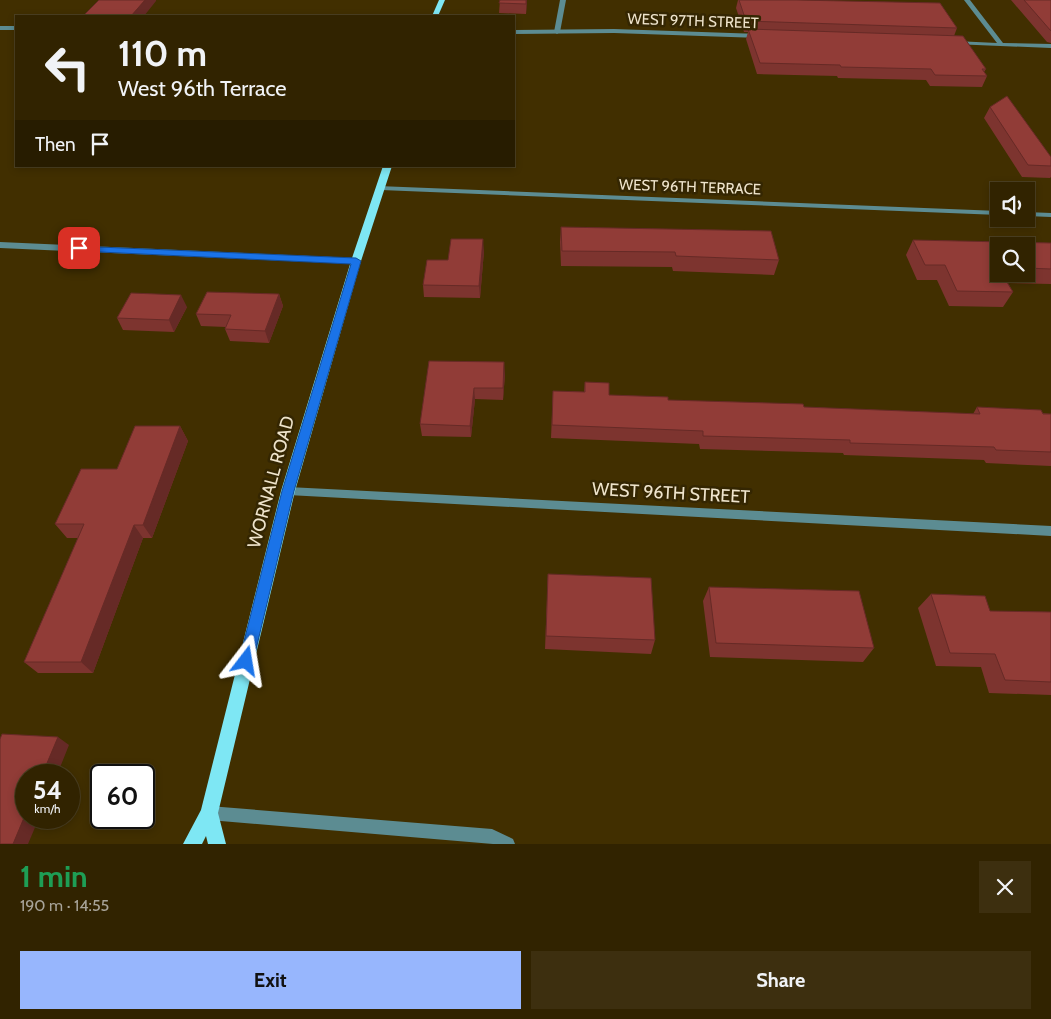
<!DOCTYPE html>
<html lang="en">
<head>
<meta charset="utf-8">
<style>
  :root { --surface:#312300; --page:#3d2f0f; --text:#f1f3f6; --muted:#a8a499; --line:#4c4022; --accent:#97b6fd }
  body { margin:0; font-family:Cabin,sans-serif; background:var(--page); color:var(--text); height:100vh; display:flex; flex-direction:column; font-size:19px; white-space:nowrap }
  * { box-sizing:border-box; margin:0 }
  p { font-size:16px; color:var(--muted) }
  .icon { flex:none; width:28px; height:28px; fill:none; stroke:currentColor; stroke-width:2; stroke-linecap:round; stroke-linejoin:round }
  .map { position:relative; height:844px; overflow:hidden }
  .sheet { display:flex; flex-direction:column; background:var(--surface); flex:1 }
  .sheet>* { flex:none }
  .hud { position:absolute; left:15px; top:15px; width:500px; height:152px; border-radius:0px; box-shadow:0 2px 8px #0003,0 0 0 1px var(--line); background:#312300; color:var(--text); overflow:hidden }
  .buttons { position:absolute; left:990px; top:182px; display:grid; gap:10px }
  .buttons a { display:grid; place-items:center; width:45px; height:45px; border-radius:0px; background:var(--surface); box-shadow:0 2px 8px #0003,0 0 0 1px var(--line); font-size:25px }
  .speed { position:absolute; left:15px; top:764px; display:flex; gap:10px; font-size:25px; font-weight:700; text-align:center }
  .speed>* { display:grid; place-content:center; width:65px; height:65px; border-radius:50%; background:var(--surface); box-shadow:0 2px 8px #0003,0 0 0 1px var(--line); line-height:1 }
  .speed small { font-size:12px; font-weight:400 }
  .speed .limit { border:2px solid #111; border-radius:8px; background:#fff; color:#111 }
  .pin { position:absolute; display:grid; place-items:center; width:42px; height:42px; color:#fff; margin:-21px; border-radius:10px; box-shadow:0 2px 8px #0006 }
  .me { position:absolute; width:55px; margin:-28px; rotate:14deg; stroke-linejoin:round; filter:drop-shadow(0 0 4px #0008) }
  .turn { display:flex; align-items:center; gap:18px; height:105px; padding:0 20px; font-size:22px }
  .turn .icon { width:65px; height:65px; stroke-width:2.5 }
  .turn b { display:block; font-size:35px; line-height:42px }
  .then { display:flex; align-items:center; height:48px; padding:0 20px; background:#0003; gap:10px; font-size:19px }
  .round { display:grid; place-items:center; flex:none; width:52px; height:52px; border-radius:0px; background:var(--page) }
  .head { display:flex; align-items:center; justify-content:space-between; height:85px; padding:0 20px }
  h1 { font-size:30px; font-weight:800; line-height:38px; color:#1e9e55 }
  .button { display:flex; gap:10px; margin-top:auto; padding:10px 20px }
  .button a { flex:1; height:58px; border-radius:0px; background:var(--accent); color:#111; font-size:20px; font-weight:800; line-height:58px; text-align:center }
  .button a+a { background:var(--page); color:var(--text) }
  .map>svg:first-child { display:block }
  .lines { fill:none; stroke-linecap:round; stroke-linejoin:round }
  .lane { fill:#5c8c92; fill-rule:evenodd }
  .street { fill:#5c8c92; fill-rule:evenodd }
  .primary { fill:#7ee7f4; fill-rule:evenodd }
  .wall { fill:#7d342f; fill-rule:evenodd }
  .shaded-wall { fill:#662a26 }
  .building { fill:#913c37; stroke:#662a26 }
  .route { fill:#1a73e8; stroke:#114b97 }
  .labels { text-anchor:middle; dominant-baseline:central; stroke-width:5; stroke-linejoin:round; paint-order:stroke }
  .far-street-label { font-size:15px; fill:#efe4cc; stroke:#342602 }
  .street-label { font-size:18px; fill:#efe4cc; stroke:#342602 }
</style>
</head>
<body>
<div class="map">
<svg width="1051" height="844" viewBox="0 0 1051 844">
  <rect width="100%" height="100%" fill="#412f00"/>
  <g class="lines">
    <path class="lane" d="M560,0H566L560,32L557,34L554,32Z
      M209,806L492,829L513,839L515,844H493L209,820L204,818L202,813L204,808Z"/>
    <path class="street" d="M964,0H970L1003,43L1051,44V48L953,44L952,43L955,41L997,43Z
      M0,26H16V30H0Z
      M614,29L760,34L763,36L760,38L614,33L514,34V30Z
      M378,186L999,211V215L381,190L377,188Z
      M1026,212L1051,213V217L1026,216Z
      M0,242L356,258L360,261L356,264L0,248Z
      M288,487L1051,526V536L288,495L284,494L283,491L284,488Z"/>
    <path class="primary" d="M439,0H445L438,16H432Z
      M383,166H392L361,261L295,491L218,813L226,844H208L206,836L202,844H183L201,810L281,491L351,261Z"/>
  </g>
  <path class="wall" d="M500,0H527L526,14L499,13Z
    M738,0H797L957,28L954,36L986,69L984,72L987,76L982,87L930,86L926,80L838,78L837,76L757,74L746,39L748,32H744L736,8Z
    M1011,0H1051V43L1047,42Z
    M990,107L1051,157V177L1050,178L1022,177L984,118Z
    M561,227L779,260L774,275L673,271L672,267L561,266L560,242Z
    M913,240L1051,243V284L1008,283L1013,292L1003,307L949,306L937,280H917L906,255ZM999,246H1026V274H999Z
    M484,251L480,298L424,297L423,285L448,260Z
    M279,294L283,306L269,343L230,341L225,329L226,327L201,326L196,314Z
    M187,307L174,332L123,330L117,318Z
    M429,361L505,374L503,400L475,399L471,437L422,436L420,424Z
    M585,382L609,395L668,400L804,407L973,414L977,407L1051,414V466L986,463L984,460L844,455L843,453L700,449L699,444L551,438L553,391L584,392Z
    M180,426L188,441L152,538H143L93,673H38L24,662L78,538H67L55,524L117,469Z
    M548,574L655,640L651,654L545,649Z
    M709,587L874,648L863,662L710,657L703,601Z
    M931,594L990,611L1051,612V695L989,693L981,667L936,666L918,608Z"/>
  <path class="shaded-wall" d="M145,0H156V1L144,16H131Z
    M526,0H527L526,14Z
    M483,239L484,251L480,298L479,286Z
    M279,294L283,306L269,343L265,331Z
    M181,295L187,307L174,332L169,320Z
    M504,362L505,374L503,400V388Z
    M474,388L475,399L471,437L470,426Z
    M180,426L188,441L152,538L143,525Z
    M134,525L143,538L93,673L81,662Z
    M58,737L69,745L57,775H42Z
    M26,813V818H39L28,844H13Z"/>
  <path class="building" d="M99,0H145L131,16H83Z
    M500,0H526V4L499,3Z
    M739,0H797L940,3L957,28L746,21Z
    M1024,0H1051V31Z
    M748,29L963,36L986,69H982L987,76L935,75L931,69L841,67L840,65L760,63Z
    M1007,96L1051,157V166L1028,165L990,107Z
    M561,227L771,231L779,260L676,256L675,252L562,251Z
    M451,239H483L479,286L423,285L427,260H448Z
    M913,240L1051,243V269L1026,268V246H999V274H1002L1013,292L957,291L945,265H925Z
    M207,292L279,294L265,331L225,329L231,315L196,314Z
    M131,293L181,295L169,320L117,318Z
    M429,361L504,362L503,388H474L470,426L420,424Z
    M585,382L609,383V395L668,397V400L803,404L804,407L980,414L977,407L1041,410L1043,414H1051V452L996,450L994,447L850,443V440L703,436V431L552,425L553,391L585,392Z
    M135,426H180L143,525H134L81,662H24L84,524H55L81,469H117Z
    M548,574L651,578L655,640L546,636Z
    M709,587L859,591L874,648L716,643Z
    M931,594L985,596L990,611L1051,612V682L1005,680L995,654L950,653Z
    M2,734L58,737L42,775H26V813L13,844H0V739Z"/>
  <path class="route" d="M76,246L356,258L361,261L294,491L252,666L246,668L241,666L239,661L282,491L351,264L79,251L75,248Z"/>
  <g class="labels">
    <g class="far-street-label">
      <text transform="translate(693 21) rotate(2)">WEST 97TH STREET</text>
      <text transform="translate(690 187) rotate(2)">WEST 96TH TERRACE</text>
    </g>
    <g class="street-label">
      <text transform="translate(271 482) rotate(-75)">WORNALL ROAD</text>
      <text transform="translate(671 493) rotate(3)">WEST 96TH STREET</text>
    </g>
  </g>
</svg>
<div class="buttons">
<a><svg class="icon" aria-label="sound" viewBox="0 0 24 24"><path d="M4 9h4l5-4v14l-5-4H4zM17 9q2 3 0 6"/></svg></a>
<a><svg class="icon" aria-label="search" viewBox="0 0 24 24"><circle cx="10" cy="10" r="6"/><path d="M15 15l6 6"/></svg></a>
</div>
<div class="speed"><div>54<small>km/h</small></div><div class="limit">60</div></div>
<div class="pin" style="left:79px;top:248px;background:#d93025"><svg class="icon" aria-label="arrive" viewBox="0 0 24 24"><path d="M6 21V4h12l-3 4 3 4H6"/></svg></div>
<svg class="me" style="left:246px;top:661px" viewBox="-20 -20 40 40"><path d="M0-17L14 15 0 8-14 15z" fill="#1a73e8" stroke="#fff" stroke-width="4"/></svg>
<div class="hud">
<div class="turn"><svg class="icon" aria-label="left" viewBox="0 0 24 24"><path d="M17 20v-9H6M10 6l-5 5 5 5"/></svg><div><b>110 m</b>West 96th Terrace</div></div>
<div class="then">Then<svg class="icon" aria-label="arrive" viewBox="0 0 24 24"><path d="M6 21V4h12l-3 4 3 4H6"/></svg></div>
</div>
</div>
<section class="sheet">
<div class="head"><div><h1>1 min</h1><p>190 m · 14:55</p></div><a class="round"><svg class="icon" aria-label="close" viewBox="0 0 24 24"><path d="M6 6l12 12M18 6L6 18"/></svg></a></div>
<div class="button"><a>Exit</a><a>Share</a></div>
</section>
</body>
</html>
